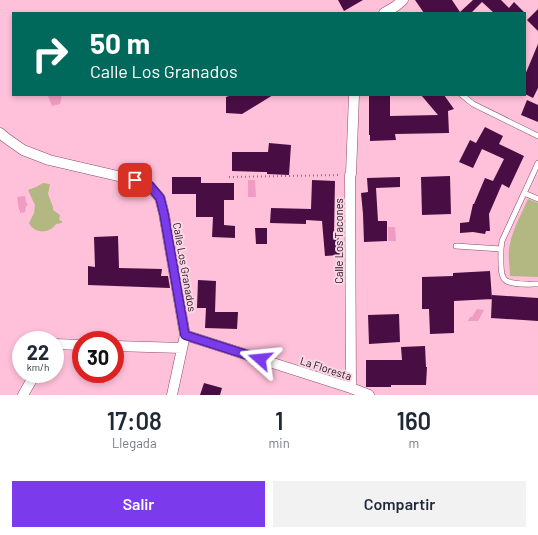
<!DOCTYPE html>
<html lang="es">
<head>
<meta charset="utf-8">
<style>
  :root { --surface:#fff; --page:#f2f2f3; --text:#1f2937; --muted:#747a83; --accent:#7c3aed }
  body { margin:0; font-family:Barlow,sans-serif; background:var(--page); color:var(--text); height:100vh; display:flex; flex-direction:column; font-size:15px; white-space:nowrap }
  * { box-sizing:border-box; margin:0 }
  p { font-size:13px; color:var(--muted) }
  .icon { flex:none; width:22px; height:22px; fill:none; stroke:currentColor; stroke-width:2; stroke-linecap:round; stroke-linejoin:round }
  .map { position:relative; height:395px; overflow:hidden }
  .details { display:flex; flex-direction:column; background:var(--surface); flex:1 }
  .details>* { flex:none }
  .top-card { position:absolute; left:12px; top:12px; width:514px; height:84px; border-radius:0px; box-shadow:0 2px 6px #0003; background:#00695c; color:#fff; overflow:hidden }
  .speed { position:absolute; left:12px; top:331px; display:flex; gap:8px; font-size:20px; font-weight:700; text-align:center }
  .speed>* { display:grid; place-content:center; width:52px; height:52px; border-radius:50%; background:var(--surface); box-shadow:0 2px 6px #0003; line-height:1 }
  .speed small { font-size:10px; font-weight:400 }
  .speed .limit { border:6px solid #d22; background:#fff; color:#111 }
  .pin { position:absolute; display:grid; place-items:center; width:34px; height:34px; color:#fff; margin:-17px; border-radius:8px; box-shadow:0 2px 6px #0006 }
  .me { position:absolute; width:44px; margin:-22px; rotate:288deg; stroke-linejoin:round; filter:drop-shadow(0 0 3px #0008) }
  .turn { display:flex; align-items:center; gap:14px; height:84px; padding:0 12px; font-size:18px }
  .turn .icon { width:52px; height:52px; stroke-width:2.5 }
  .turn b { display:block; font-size:28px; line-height:34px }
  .eta { display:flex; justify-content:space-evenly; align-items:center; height:68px; text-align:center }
  .eta b { font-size:24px; font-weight:600; line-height:28px }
  .action { display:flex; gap:8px; margin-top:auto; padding:8px 12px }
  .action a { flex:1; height:46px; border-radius:0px; background:var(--accent); color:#fff; font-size:16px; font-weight:600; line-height:46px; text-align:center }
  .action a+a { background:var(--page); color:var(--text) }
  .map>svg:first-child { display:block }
  .green { fill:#b3b781 }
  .water { fill:#f09bc1 }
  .building { fill:#480d43 }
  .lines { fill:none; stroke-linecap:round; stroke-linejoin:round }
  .service-casing { stroke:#904c6c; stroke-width:6 }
  .minor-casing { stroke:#904c6c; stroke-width:11 }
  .path { stroke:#986b7f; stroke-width:2; stroke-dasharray:1 3; stroke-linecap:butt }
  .service { stroke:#fff; stroke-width:5 }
  .minor { stroke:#fff; stroke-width:10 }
  .route-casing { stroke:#51269a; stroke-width:10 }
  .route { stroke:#7c3aed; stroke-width:7 }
  .labels { text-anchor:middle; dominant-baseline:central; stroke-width:4; stroke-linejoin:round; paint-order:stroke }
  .street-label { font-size:11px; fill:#2b101d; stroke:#f8d8e5 }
</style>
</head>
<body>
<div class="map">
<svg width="538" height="395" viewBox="0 0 538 395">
  <rect width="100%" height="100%" fill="#ffc0da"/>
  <path class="green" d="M43,183L50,184L48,194L53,207V210L60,215L59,220L62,221V223L56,224C50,234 34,234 29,223L34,213L35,205L33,201L28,190L36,187Z
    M528,199L538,203V277L510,276C510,266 507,254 510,244C513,228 522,213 528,199Z"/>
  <path class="water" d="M46,95H62L60,104L52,106L48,96Z
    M248,180H255L256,197H248Z
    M25,196L26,202L28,205L26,206L25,212L20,213V210H19L17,197Z
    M388,227H395L396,241H388Z
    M477,309L484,310L478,321H468L470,317H472Z"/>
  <path class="building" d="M338,0H363L344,11Z
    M415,0H452L460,12L473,0H501L509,8L514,2L525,13H494L482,2L471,13H424Z
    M538,9V31L527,20Z
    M538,44V88L533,98L525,94V75Z
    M232,95H273L242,114L226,113V97Z
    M369,95H390V116L438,115L421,95H444L454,109L448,111L449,133L395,134L396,140L370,141V135H369Z
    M527,100L538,105V122L521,115Z
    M485,127L503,136L499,144L524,156L509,188L502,184L489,214L490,231H486L485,234L473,232L460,233V223L469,222L473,204H474L485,178L493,181L504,159L482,149L473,168L459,162L470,140L476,143Z
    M269,143L291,145L289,175L267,174V172L232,171V152H268Z
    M450,176L451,214L422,215L421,177Z
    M172,177H201V183H234V200H224V225L235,226V238L212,237L213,217H196V194H172Z
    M400,177V187L376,188L378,221H387V241L364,242L363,214L361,193L368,192L367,178Z
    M312,180L335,181L334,233L338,232L340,255L325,256L322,221L306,220V224L270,223L271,208L311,209Z
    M255,228H267V244H256Z
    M118,236L119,268L162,269L161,276H168L170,288L88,285V266L95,267L94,237Z
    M490,271L492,299L454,301V333L430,334L429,309H422V277L453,276V273Z
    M198,280L216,281L215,312H238L237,329L205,328L206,308H197Z
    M492,295L538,298V321L491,318Z
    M399,314L400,342L369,344L368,315Z
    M425,346L426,367H427L426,385H391V387H366V360H402L401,347Z
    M204,383L222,388L220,395H200Z"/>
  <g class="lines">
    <g class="service-casing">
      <path id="service" d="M462,95L473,104L538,136
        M524,193L538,199
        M456,246L501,249C501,255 500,271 503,277C506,286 530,284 538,284
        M501,249L502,241L538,163"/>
    </g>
    <g class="minor-casing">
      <path id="minor" d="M384,13L396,6L403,0
        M0,133L6,138L23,150L49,160L135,180L149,186L160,198L164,214L185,335L172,395
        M185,335L351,388L369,395
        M55,344L81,345
        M115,346L182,348
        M351,388L350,175L351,174L354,95
        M23,395L35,374"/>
    </g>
    <path class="path" d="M229,177L341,175"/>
    <use href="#service" class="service"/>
    <use href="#minor" class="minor"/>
  </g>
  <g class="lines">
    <g class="route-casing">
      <path id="route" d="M135,180L150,186L160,198L164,214L185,335L260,359"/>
    </g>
    <use href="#route" class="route"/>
  </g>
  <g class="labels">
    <g class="street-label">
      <text transform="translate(338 241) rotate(-90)">Calle Los Tacones</text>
      <text transform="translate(185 267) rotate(80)">Calle Los Granados</text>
      <text transform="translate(326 368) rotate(18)">La Floresta</text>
    </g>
  </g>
</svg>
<div class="speed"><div>22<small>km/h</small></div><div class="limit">30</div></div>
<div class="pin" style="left:135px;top:180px;background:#d93025"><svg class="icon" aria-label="arrive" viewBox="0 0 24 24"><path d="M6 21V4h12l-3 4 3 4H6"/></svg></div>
<svg class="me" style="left:260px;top:359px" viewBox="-20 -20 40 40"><path d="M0-17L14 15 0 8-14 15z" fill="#7c3aed" stroke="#fff" stroke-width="4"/></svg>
<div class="top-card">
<div class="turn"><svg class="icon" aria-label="right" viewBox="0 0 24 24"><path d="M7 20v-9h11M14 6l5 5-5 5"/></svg><div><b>50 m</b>Calle Los Granados</div></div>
</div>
</div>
<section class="details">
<div class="eta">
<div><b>17:08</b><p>Llegada</p></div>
<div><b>1</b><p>min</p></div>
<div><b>160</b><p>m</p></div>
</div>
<div class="action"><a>Salir</a><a>Compartir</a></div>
</section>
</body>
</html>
